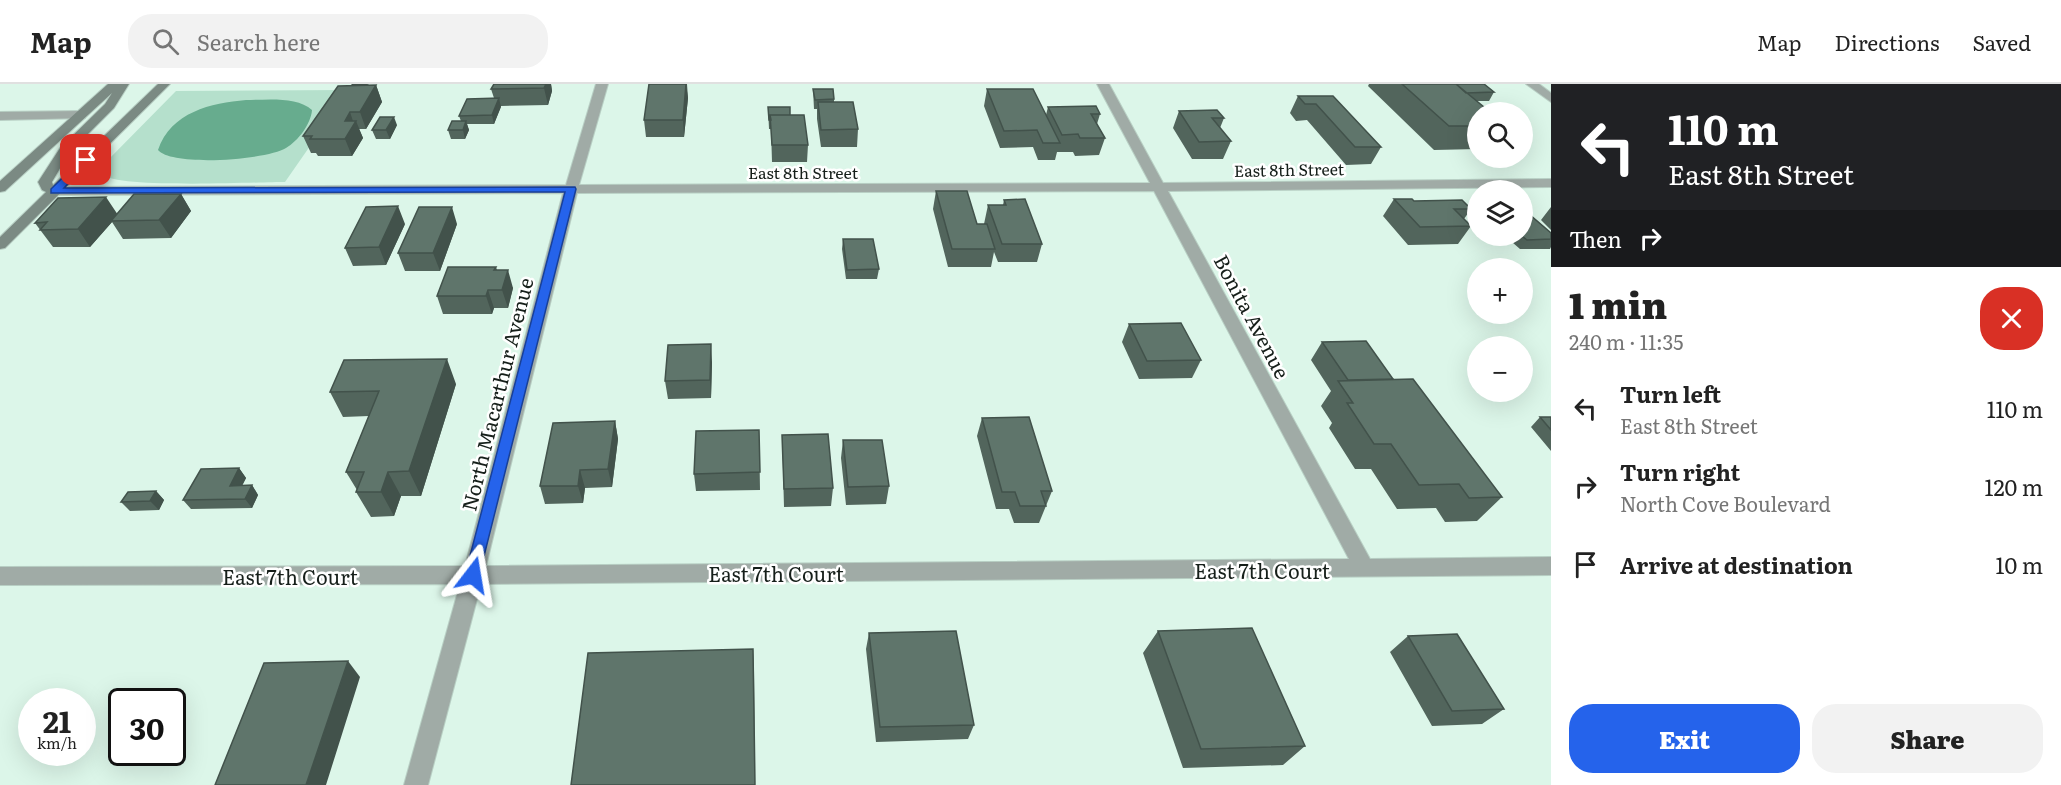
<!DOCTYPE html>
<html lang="en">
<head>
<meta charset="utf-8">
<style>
  :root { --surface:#fff; --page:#f2f2f2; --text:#222; --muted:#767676; --line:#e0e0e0; --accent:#2563eb }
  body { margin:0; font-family:Literata,serif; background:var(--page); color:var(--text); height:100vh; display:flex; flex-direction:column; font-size:22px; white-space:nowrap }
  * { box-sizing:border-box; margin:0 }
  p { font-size:20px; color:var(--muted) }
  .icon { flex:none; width:33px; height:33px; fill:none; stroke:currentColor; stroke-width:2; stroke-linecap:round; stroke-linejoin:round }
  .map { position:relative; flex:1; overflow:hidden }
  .side { display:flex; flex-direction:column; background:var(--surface); width:510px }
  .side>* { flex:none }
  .guide { background:#202124; color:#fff; overflow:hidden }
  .controls { position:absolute; left:1467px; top:18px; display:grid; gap:12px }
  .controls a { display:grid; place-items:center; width:66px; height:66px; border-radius:50%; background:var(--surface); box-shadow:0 6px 24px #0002; font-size:30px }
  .speed { position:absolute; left:18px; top:604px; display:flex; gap:12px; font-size:30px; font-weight:700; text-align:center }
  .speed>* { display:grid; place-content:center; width:78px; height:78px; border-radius:50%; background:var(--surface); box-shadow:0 6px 24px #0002; line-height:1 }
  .speed small { font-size:15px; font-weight:400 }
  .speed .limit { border:3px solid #111; border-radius:9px; background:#fff; color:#111 }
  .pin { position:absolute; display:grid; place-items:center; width:51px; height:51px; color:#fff; margin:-26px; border-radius:12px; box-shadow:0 3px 9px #0006 }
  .me { position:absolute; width:66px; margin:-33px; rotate:14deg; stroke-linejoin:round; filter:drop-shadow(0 0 4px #0008) }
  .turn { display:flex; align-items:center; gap:21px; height:126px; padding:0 18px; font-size:27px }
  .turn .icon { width:78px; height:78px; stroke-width:2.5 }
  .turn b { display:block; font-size:42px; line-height:51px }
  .then { display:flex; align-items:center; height:57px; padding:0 18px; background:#0003; gap:12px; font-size:22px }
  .round { display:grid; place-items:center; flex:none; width:63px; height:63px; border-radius:24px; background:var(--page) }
  .head { display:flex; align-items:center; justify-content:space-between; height:102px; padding:0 18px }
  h1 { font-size:36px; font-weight:800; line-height:45px }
  .cta { display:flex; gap:12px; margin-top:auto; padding:12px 18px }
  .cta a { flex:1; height:69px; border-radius:24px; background:var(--accent); color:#fff; font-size:24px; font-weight:800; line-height:69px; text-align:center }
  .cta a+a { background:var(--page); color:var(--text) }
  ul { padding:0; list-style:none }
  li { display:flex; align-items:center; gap:18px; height:78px; padding:0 18px }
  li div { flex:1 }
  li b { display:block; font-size:22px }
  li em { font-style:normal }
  header { display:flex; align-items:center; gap:36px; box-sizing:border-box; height:84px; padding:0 30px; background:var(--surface); border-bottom:2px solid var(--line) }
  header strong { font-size:28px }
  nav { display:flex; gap:33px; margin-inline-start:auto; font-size:21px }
  .search { width:420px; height:54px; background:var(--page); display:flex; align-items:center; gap:15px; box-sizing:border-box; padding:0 21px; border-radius:24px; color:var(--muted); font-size:22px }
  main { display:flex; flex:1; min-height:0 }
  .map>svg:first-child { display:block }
  .green { fill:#b5e0cc }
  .water { fill:#67ac8e }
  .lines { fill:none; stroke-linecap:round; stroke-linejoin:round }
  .minor-casing { stroke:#b8cfc4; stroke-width:2 }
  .secondary-casing { stroke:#b8cfc4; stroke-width:2 }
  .minor { fill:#a0aba6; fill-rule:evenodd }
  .secondary { fill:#7b8a83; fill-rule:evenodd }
  .wall { fill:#52655c }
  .shaded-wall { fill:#42524b }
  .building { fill:#5f756b; stroke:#42524b; stroke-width:1.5 }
  .route { fill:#2563eb; stroke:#184099; stroke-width:1.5 }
  .labels { text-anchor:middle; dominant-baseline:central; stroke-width:5; stroke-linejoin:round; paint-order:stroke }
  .far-street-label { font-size:16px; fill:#161f1a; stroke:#fff }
  .street-label { font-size:20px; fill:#161f1a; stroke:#fff }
</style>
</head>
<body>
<header>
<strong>Map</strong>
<div class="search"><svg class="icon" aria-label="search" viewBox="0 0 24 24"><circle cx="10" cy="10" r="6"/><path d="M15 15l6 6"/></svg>Search here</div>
<nav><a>Map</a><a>Directions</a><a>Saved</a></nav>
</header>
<main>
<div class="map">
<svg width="1551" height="701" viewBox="0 0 1551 701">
  <rect width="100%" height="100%" fill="#dcf6e9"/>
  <path class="green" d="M349,6L285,98C256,98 117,105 101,90L105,79L176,7Z"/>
  <path class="water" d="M246,16C266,16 297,12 312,26C311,40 298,57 286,64C267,76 172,83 158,66C171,28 211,19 246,16Z"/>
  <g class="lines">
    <g class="minor-casing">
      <path id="minor" d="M596,0H608L579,101L1150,99L1097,0H1109L1163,99L1551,95V103L1168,107L1370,475L1551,473V491L481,500L428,701H404L460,500L0,501V483L465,482L563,109L55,111L48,107L55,103L566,101ZM1154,107L1349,475L486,482L577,109Z
        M1526,0H1539L1551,9V18Z
        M81,27L85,28V34L0,36V28Z"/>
    </g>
    <g class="secondary-casing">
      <path id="secondary" d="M108,0H129L114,24L69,69L52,98L53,101L158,0H170L5,164L0,165V153L46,108L42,106L38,98L60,64L105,20L112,9L5,107L0,108V97Z"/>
    </g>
    <use href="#minor" class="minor"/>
    <use href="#secondary" class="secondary"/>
  </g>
  <path class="wall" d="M353,0H368L369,1H376L382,18L366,45H359L363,54L352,72H318L316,69H311L303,52Z
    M551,0L552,7L548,21L501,22L494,40H467L469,46L465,55H451L448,46L461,37L459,32L494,14L491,5Z
    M649,0H687L688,14L684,53H646L644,36Z
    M1369,0H1484L1494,8L1489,17H1476L1478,28V65L1434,66L1368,2Z
    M813,5L834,15V18L858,45L857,63H821L817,35V25H814Z
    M987,5L1046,31L1048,23L1100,30L1097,40L1105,54L1099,71L1075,72L1073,68H1057L1055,76H1038L1033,63L1000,64L984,22Z
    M1298,12H1333L1381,63L1371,80L1346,81L1307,36L1296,37L1290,29Z
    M768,23L790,31L808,61L807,78H772L771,45H769Z
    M1179,27L1224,34L1220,44L1231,57L1223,75H1192L1173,44Z
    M397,41L390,55H376L372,46Z
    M936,107L977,140H984L988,121H1003L1004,116L1042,160L1037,178H998L994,168L991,183H948L933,125Z
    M181,110L191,127L171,154L123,155L112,138L90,163H53L35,139L117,130Z
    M1394,115L1471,125L1464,135L1471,142L1458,160L1408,161L1383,132Z
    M1551,123V146L1541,136Z
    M405,140L386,181L353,182L345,164Z
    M457,140L440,187H405L398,169Z
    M1551,149V163L1550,165H1520L1505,152H1522Z
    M843,155L879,185L877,195H846L842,165Z
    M496,183L497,186L513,204L508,224H494L492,230H443L437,212Z
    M1129,240L1201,276L1192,294L1139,295L1122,258Z
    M1322,258L1393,295L1502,413L1477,437L1445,438L1436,424L1397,425L1371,385H1355L1329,344L1332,339L1321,322L1331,307L1311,276Z
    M712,278L711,314L668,315L665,297Z
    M456,300L421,412H401L394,432L371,433L356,408L357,406L346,388L369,332L343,333L330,308Z
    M1540,333H1551V367L1531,343Z
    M982,334L1052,407L1039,439H1014L1009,425H996L977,352Z
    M615,337L618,355L612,403L585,404L583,419L545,420L540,402Z
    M759,346L760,406L696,407L694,390Z
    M782,351L833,404L831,422L784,423Z
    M843,356L889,402L886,420L846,421L841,374Z
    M239,384L246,394L242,402L252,401L258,411L252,424L191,425L183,416Z
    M156,407L164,416L159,426L130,427L121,418Z
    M1158,547L1305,662L1283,681L1183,684L1143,569Z
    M869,549L974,641L968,655L876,658L866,565Z
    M1408,552L1504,625L1482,640L1432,642L1390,568Z"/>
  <path class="shaded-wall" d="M546,0H551L552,7L548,21L544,4Z
    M686,0L688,14L684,53L683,36Z
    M376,1L382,18L366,45L360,28Z
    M499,14L501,23L494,40L492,31Z
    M350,28L354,40L356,37L363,54L352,72L345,55V37Z
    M394,33L397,41L390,55L386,46Z
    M466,37L469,46L465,55L463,46Z
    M181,110L191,127L171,154L159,136Z
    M106,113L118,131L111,137L112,138L90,163L78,145Z
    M398,122L405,140L386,181L379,163Z
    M452,123L457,140L440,187L433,169Z
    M508,186L513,204L508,224L502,206Z
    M488,206L494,224L492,230L486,212Z
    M711,260L712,278L711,314L710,296Z
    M447,275L456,300L421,412L409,387Z
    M615,337L618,355L612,403L608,385Z
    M239,384L246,394L237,411L230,402Z
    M580,386L585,404L583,419L578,402Z
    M388,388L401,412L394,432L381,408Z
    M252,401L258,411L252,424L245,415Z
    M156,407L164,416L159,426L150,417Z
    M753,565L754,586L755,701Z
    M348,577L360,593L326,701H306Z"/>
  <path class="building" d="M353,0H366L365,1H352Z
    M494,0H546L544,4L491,5Z
    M649,0H686L683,36H644Z
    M1402,0H1456L1490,28H1478V42H1449Z
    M1456,0H1484L1494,8L1466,9Z
    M376,1L360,28H350L345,37H356L345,55H310L312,52H303L338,2Z
    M813,5H833L834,15L815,16Z
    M987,5H1033L1060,59H1043L1037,46L1004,47Z
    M1298,12H1333L1381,63H1355L1316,20H1305Z
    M499,14L492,31L459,32L467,15Z
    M818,18H853L858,45L821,46Z
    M1096,22L1100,30H1091L1105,54H1080L1078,50L1062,51L1048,23Z
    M768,23H790V31H770L771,36H769Z
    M1217,26L1224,34H1212L1231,57L1199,58L1179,27Z
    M770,31H804L808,61H772Z
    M380,33H394L386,46H372Z
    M452,37H466L463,46H448Z
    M936,107H967L977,140H987L995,165H952Z
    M134,110H181L159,136L111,137Z
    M106,113L78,145L40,146L47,138L35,139L58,114Z
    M1025,115L1042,160H1002L988,121H1006L1004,116Z
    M1394,115H1412L1414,117L1462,116L1471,125H1454L1471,142L1420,143Z
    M398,122L379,163L345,164L366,123Z
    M419,123H452L433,169H398Z
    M1522,124L1551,149V155L1527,156L1522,152Z
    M843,155H873L879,185L847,186Z
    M448,183H496L494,186H508L502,206H488L486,212H437Z
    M1181,239L1201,276L1147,277L1129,240Z
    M1366,257L1393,295L1348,296L1322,258Z
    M711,260L710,296L665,297L668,261Z
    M447,275L409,387L388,388L381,408H356L364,388H346L379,307L330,308L344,276Z
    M1413,295L1502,413L1469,414L1459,400L1419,401L1391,360H1374L1347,319H1353L1338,297Z
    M1029,333L1052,407H1041L1046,422H1020L1015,408H1002L982,334Z
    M1540,333H1551V346Z
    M615,337L608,385L580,386L578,402H540L553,339Z
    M759,346L760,388L694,390L696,347Z
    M828,350L833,404L784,405L782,351Z
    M843,356H882L889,402L848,403Z
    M239,384L230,402L252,401L245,415L183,416L201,385Z
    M156,407L150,417L121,418L128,408Z
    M1252,544L1305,662L1201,665L1158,547Z
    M956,547L974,641L880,643L869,549Z
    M1457,550L1504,625L1452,627L1408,552Z
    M753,565L755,701H571L588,569Z
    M348,577L306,701H215L264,579Z"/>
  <path class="route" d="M83,74L91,76L64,104L575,103L576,105L478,496L473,498L467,496L465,491L565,108L51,109V105Z"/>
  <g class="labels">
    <g class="far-street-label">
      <text transform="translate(1289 85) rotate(-1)">East 8th Street</text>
      <text x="803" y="88">East 8th Street</text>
    </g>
    <g class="street-label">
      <text transform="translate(1253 232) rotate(62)">Bonita Avenue</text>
      <text transform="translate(496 310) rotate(-76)">North Macarthur Avenue</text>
      <text x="1262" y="486">East 7th Court</text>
      <text x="776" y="489">East 7th Court</text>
      <text x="290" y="492">East 7th Court</text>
    </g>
  </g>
</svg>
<div class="controls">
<a><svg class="icon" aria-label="search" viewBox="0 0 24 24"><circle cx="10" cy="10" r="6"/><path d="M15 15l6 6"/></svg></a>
<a><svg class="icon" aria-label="layers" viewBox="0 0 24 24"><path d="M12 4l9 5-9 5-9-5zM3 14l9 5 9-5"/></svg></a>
<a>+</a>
<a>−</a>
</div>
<div class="speed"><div>21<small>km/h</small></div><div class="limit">30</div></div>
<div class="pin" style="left:86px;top:76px;background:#d93025"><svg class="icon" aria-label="arrive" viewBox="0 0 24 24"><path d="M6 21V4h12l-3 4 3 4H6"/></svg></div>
<svg class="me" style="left:473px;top:491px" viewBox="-20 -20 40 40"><path d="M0-17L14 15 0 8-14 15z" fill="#2563eb" stroke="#fff" stroke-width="4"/></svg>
</div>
<section class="side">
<div class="guide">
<div class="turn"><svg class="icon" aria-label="left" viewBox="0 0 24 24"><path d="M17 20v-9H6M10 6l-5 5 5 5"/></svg><div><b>110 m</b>East 8th Street</div></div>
<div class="then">Then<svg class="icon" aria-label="right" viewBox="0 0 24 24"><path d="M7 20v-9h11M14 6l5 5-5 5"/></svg></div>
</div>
<div class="head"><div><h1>1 min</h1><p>240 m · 11:35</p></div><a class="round" style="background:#d93025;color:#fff"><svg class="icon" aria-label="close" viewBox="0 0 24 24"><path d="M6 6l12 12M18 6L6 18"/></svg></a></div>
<ul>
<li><svg class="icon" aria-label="left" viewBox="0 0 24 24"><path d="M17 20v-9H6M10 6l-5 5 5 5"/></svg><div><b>Turn left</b><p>East 8th Street</p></div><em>110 m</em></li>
<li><svg class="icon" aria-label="right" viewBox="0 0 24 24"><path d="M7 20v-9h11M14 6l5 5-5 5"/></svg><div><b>Turn right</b><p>North Cove Boulevard</p></div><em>120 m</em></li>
<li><svg class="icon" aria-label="arrive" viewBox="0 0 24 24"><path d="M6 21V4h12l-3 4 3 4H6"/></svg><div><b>Arrive at destination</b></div><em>10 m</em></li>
</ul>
<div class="cta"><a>Exit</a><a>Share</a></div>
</section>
</main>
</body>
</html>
